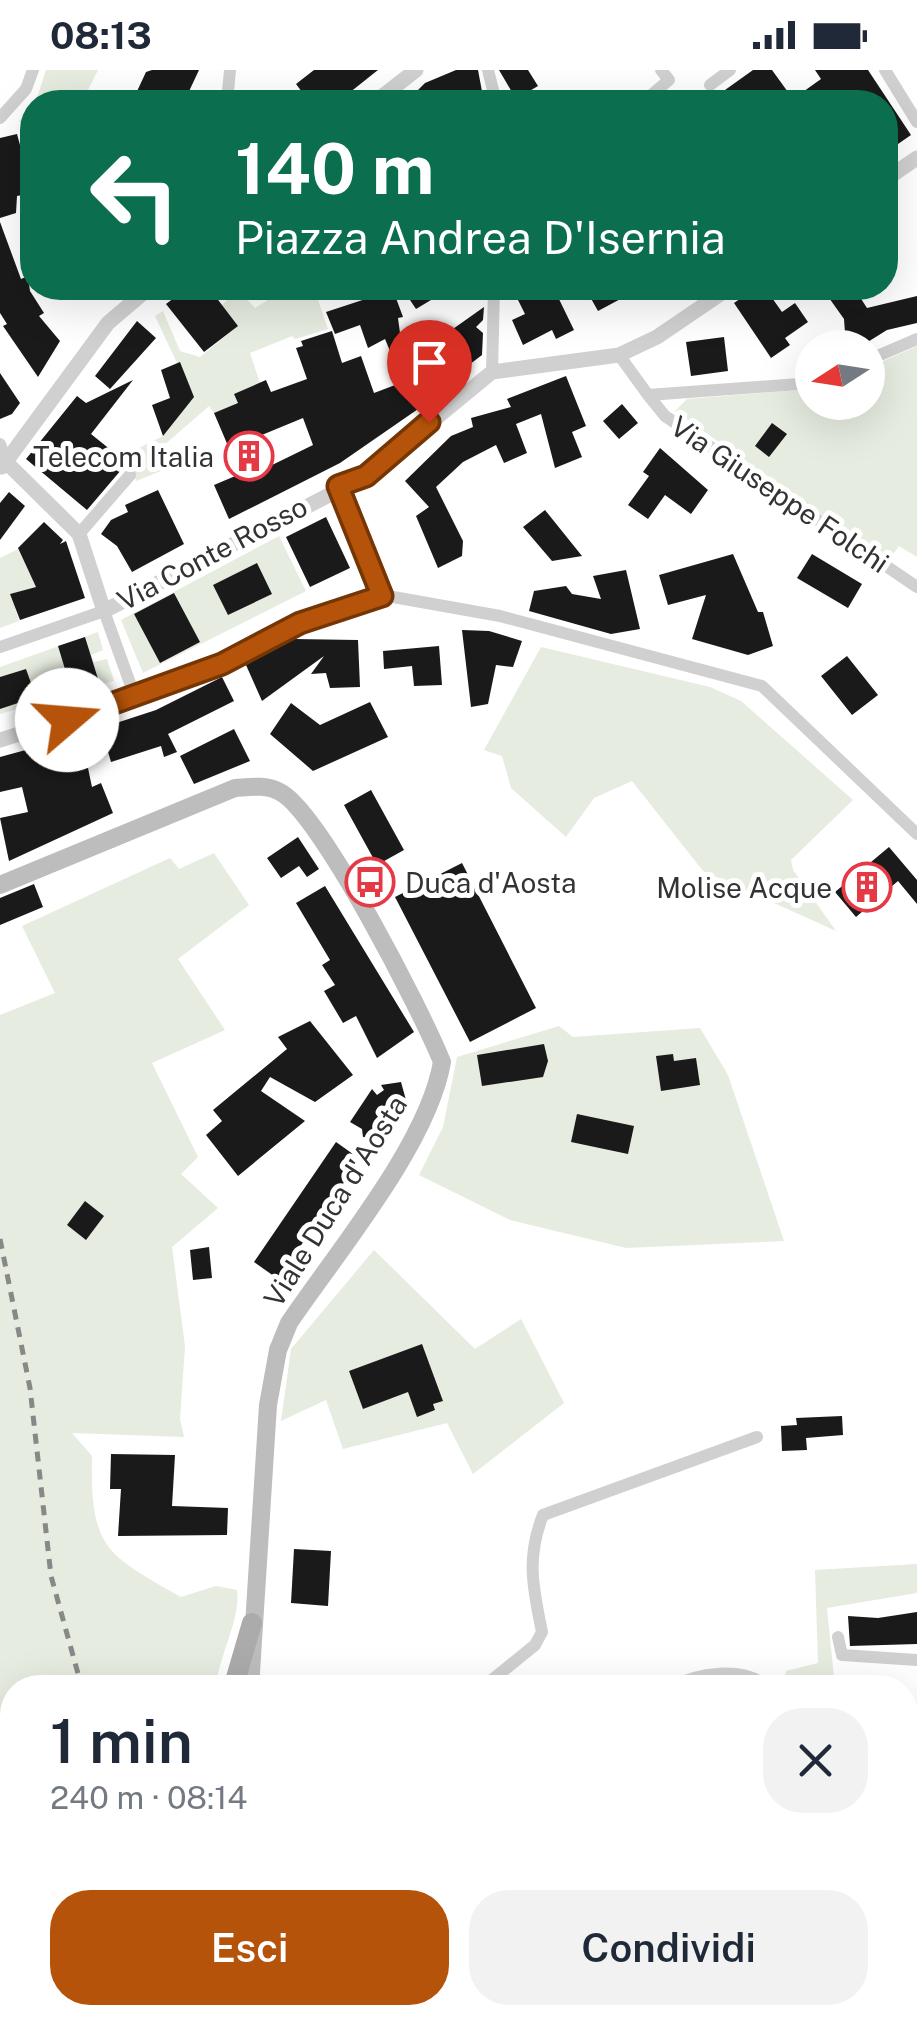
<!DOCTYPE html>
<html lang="it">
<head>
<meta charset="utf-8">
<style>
  :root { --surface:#fff; --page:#f2f2f3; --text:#1f2937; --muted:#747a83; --accent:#b45309 }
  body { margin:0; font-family:"Public Sans",sans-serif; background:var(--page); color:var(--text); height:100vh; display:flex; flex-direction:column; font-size:38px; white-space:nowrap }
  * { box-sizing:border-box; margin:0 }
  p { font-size:32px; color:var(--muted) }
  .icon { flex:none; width:55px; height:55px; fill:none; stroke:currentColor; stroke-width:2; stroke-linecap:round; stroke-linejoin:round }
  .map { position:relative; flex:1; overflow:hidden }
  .drawer { position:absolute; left:0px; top:1605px; width:918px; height:350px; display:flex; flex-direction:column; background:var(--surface); border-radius:40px 40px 0 0; box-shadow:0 10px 40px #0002 }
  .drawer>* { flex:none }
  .banner { position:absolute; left:20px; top:20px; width:878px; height:210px; border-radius:40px; box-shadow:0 10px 40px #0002; background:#0b6e4f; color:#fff; overflow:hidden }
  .needle { width:65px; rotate:258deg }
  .tools { position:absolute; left:795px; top:260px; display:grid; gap:20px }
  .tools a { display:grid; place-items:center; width:90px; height:90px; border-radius:50%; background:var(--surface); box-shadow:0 10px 40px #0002; font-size:50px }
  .pin { position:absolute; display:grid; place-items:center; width:85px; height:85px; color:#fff; margin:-102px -42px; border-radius:50% 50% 50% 0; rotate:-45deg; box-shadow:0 0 10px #0007 }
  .pin .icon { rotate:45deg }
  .me { position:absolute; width:110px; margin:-55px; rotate:72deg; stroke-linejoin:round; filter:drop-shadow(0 0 8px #0008) }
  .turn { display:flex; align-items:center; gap:35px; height:210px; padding:0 50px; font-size:45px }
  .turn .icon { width:130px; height:130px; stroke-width:2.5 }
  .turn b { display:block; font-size:70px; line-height:85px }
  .round { display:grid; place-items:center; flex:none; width:105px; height:105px; border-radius:40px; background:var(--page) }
  .overview { display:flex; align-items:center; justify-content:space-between; height:170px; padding:0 50px }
  h1 { font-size:60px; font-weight:600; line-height:75px }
  .button { display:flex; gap:20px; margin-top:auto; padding:20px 50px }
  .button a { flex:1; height:115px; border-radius:40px; background:var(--accent); color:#fff; font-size:40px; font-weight:600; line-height:115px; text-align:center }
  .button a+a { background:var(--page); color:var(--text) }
  .status { display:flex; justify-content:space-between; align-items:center; height:70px; padding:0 50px; background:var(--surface); direction:ltr }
  .status svg { height:28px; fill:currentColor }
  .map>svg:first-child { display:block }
  .green { fill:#e6ecdf }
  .building { fill:#1a1a1a; fill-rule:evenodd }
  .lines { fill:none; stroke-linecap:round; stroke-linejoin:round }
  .minor { stroke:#d0d0d0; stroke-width:12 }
  .tertiary { stroke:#d0d0d0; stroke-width:15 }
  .secondary { stroke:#bdbdbd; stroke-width:18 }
  .primary { stroke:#ababab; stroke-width:20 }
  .rail { stroke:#888; stroke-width:5; stroke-dasharray:10 8; stroke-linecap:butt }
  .route-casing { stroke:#753606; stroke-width:25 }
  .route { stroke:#b45309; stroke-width:18 }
  .labels { text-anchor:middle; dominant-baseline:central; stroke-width:10; stroke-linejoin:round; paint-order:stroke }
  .poi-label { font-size:28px; fill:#333; stroke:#fff; text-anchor:end }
  .street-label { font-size:28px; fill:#333; stroke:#fff }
</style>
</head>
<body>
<div class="status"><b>08:13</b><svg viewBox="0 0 49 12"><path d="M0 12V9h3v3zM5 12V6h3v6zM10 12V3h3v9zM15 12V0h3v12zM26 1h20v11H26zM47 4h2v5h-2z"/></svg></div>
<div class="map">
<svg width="917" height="1955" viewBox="0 0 917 1955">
  <rect width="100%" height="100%" fill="#fff"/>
  <path class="green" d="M46,0H98L84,28L91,32H32V62L19,51L38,25Z
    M287,218H327L316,224L328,259L295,269L292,266L250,283L260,313L238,333L214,343L209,336L163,376L171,397L136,411L127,384L163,366L193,327L155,246L163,241L180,281L200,287L238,256L222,235L238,220L255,238Z
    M917,276V487L899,476L888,491L675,341L687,329L812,319V332H868V298Z
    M279,466L306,521L143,603L121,550Z
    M18,479L36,517L11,524L19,551L0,558V488Z
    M98,562L103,580L91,585L94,592L107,589L114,611L0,644V597Z
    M541,577L710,617L741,631L853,730L791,790L793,800L836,861L703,801L632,711L594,728L566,767L511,718L502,686L484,680Z
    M214,783L249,835L178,889L225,960L152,993L198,1087L181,1104L218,1138L172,1177L185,1276L180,1349L184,1367L72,1363L92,1386C90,1478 105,1484 181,1527L216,1516L237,1520C241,1549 219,1585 216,1617L12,1618V1942L791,1943L788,1955H0V945L55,923L22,856L170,788L179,799Z
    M559,956L573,967L700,958L728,1005L784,1171L626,1178L510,1150L419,1105L443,1057L457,987Z
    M374,1180L475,1279L521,1249L564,1333L473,1404L447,1353L343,1379L326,1330L281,1351L291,1279Z
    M917,1494V1523L827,1538L835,1617H783L786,1601L818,1593L815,1500Z
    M917,1701V1955H816L819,1943L905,1942V1714L908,1717Z"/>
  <path class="building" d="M152,0H199L184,32H132L146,2Z
    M314,0H378L344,27L349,32H289L302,22L296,14Z
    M456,0H478L484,32H406L425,13Z
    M499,0H528L538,16L516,29Z
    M753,0H772L793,29L821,9L815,0H868L911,65L885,83V32H734L725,20Z
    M17,64L20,75L27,73L32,87V123L17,126L16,143L0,148V68Z
    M0,152L21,209L28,206L30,221L44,243L39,246L60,271L38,307L3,256L7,254L0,243Z
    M187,218H209L238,256L204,282L166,234Z
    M402,218H451L416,239Z
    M512,218H547L552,228L557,225L574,260L556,269L552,260L523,275L512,250L525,244Z
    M585,218H641L598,241Z
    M756,218H765L782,242L795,233L808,252L785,268L790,275L771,288L734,233Z
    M822,218H854L867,238L917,226V253L887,260L858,278H847L840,268L845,263L844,249Z
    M393,220L403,247L398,248L400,263L411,295L420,291L434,328L340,393L229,449L214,415L240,404L214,343L238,333L234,324L266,310L271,322L307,309L296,278L303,276L301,271L332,261L342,293L361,286L374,323L403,312L385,269L368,278L360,255L335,264L326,242ZM303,348L313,375L270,396L257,367Z
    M484,237L483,250L476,257L483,263L482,285L457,304L445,285L452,280L443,266Z
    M137,251L156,268L110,319L95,306Z
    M724,267L728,301L691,306L686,272Z
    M180,292L194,327L163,366L152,335L170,328L161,300Z
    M0,303L20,333L12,344L0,349Z
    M566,306L586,356L572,362L582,387L555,398L541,344L516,354L527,383L504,393L496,375L463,392L436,417L463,471L462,486L438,498L416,446L429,437L405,411L451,366L473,357L471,348L511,337L507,329Z
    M133,310L91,364L127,393L87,440L26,389L77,326L86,333Z
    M622,334L638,353L619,369L603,351Z
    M772,353L787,364L769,387L755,376Z
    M660,378L708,420L691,444L665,425L648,449L628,435L649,406L643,402Z
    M158,420L184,474L132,502L117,476L101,464L111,450L128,442L125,435Z
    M9,422L25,436L0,470V433Z
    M545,440L582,486L552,491L523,457Z
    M326,447L350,498L310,517L286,467Z
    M44,452L63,470L60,474L66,471L85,528L20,550L10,524L36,517L18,478Z
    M733,484L758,542H763L773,576L748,585L692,569L706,525L668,535L659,505Z
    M812,484L862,514L848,538L797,508Z
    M257,493L272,524L228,545L213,515Z
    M626,500L640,559L611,564L529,541L534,521L566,516L572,524L601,529L593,506Z
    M174,523L200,572L160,593L134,544Z
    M462,560L489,561L522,571L513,597L496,595L488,634L471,637Z
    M85,567L99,612L71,619L58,576Z
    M294,569L358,570L360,617L330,618L326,603L311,604L324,586L262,631L246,595Z
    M439,576L442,615L414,616L412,596L384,599L383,581Z
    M847,586L878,625L852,645L821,606Z
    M26,599L36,627L0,639V607Z
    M222,607L234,631L168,664L177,682L164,687L161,676L111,692L101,658L156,640Z
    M370,632L388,667L313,701L270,664L291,633L320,655Z
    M234,659L250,691L194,714L180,686Z
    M81,665L92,717L101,713L113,743L9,791L0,748L28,742L22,717L0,722V687Z
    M371,720L404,780L377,795L344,735Z
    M298,767L319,799L307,807L299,796L281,808L267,788Z
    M889,777L917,810V834L898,811L856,847L835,822Z
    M462,793L536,938L470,972L395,827Z
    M34,814L43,837L0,855V828Z
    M325,816L414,962L377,988L356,946L343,953L324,921L335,915L322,895L330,890L296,833Z
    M310,951L353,1005L315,1032L270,1007L261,1021L305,1051L238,1106L206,1065L222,1051L213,1040L287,979L278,967Z
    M544,974L548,991L543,1007L482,1016L477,985Z
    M673,984L674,991L696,988L700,1015L661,1021L656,986Z
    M401,1012L406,1030L398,1033L381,1068L363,1067L362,1059L350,1052L372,1019L377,1025L384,1020L381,1015Z
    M577,1044L634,1056L628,1084L571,1072Z
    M336,1072L360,1089L278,1209L254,1192Z
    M85,1131L104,1146L86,1170L67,1155Z
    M209,1177L212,1208L193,1210L190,1180Z
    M422,1274L443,1331L433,1334L435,1340L417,1347L408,1322L363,1339L349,1301Z
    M842,1346L843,1365L806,1368L807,1380L782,1381L781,1356L797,1355L796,1348Z
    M111,1384L175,1385L172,1436L228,1438L227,1465L118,1466L121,1419H110Z
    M294,1479L331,1481L328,1536L291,1533Z
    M917,1542V1574L850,1576L848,1546L878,1548Z"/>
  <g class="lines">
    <path class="minor" d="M488,0L496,32
      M885,0L917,52
      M710,15L730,0
      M227,32L230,0
      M643,32L669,10L661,0
      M0,48L26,19L33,0
      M619,285L648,325L812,313
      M868,290L917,269
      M492,302L494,218
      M648,325L665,346L917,517
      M0,374L6,392
      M79,464L130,405
      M382,525L500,546L762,616L917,764
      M0,577L104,541L135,627
      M838,1567L842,1585L917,1590
      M482,1618L535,1575L542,1562C533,1518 526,1488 543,1445L757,1367
      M669,1618C697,1603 743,1595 769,1618"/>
    <path class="tertiary" d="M375,32L416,0
      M885,110L917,88
      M6,392L79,464L104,541L366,406L492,302L619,285L657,267L729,218
      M2,397L108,253L149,218
      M0,670L135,627L223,594L300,553L382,525L338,417"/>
    <path class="secondary" d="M0,815L235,718C250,717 266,714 280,722C320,742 423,944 442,992C428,1074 337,1182 289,1253L278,1280L268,1335L250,1618
      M800,1955L803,1942"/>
    <path class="primary" d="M233,1618L252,1553
      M0,1714L12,1717
      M0,1745L12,1743
      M0,1933L12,1934
      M231,1942V1955
      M251,1942V1955
      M41,1955L69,1942"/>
    <path class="rail" d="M0,1169L30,1318L51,1506L82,1618
      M301,1942L311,1955"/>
  </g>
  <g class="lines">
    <g class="route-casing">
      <path id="route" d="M67,650L222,594L300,553L382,526L338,416L366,406L429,352"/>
    </g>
    <use href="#route" class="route"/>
  </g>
  <defs>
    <g id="building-ring" transform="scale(2.5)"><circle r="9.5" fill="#fff" stroke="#e63946" stroke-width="1.5"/><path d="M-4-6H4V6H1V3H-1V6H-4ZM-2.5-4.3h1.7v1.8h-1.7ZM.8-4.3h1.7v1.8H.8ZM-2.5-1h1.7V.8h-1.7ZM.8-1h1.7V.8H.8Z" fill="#e63946"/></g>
    <g id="bus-ring" transform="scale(2.5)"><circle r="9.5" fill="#fff" stroke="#e63946" stroke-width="1.5"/><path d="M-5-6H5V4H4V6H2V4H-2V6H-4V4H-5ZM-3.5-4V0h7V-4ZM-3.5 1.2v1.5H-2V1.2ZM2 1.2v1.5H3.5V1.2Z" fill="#e63946"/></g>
  </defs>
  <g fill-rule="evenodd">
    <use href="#building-ring" x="249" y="386"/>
    <use href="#bus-ring" x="370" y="812"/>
    <use href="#building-ring" x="867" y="817"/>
  </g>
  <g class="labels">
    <g class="poi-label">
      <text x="214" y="386">Telecom Italia</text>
      <text x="405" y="812" text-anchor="start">Duca d'Aosta</text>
      <text x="832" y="817">Molise Acque</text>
    </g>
    <g class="street-label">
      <text transform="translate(780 424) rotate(34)">Via Giuseppe Folchi</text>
      <text transform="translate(212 483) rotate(-28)">Via Conte Rosso</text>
      <text transform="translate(335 1131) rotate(-58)">Viale Duca d'Aosta</text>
    </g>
  </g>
</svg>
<div class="tools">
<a><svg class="needle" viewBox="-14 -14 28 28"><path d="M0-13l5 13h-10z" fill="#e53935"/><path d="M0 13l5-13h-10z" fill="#747a83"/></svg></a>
</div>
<div class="pin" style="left:429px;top:352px;background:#d93025"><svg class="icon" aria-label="arrive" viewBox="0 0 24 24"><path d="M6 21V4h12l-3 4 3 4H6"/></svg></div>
<svg class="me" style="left:67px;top:650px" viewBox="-20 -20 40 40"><circle r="19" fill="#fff"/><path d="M0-13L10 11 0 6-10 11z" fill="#b45309"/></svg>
<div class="banner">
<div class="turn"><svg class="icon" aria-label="left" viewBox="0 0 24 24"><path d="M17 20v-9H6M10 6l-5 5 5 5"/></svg><div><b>140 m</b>Piazza Andrea D'Isernia</div></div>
</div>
<section class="drawer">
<div class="overview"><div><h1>1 min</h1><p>240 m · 08:14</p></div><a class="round"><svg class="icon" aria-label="close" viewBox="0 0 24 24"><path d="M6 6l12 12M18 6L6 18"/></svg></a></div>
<div class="button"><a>Esci</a><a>Condividi</a></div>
</section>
</div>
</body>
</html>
